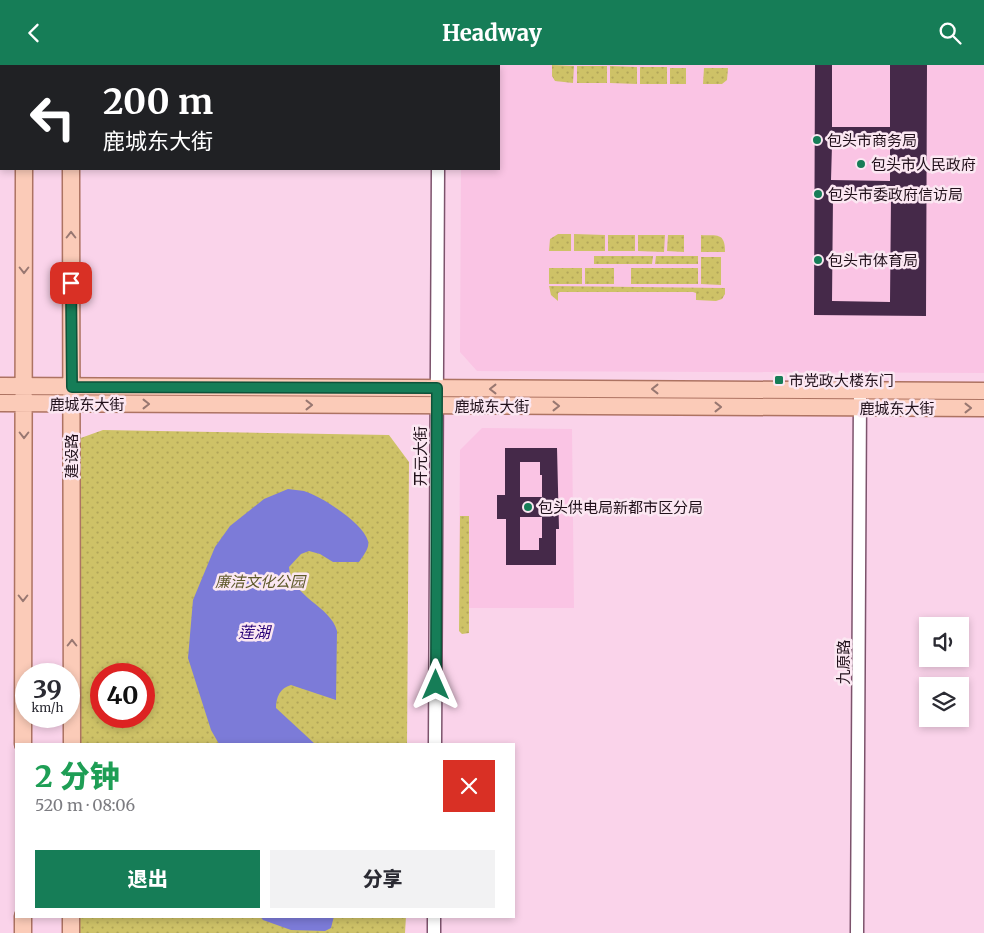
<!DOCTYPE html>
<html lang="zh">
<head>
<meta charset="utf-8">
<style>
  :root { --surface:#fff; --page:#f2f2f3; --text:#2b2b33; --muted:#7c7c81; --accent:#167d57 }
  body { margin:0; font-family:Merriweather,"Noto Sans SC",serif; background:var(--page); color:var(--text); height:100vh; display:flex; flex-direction:column; font-size:19px; white-space:nowrap }
  * { box-sizing:border-box; margin:0 }
  p { font-size:16px; color:var(--muted) }
  .icon { flex:none; width:28px; height:28px; fill:none; stroke:currentColor; stroke-width:2; stroke-linecap:round; stroke-linejoin:round }
  .map { position:relative; flex:1; overflow:hidden }
  .sheet { position:absolute; left:15px; top:678px; width:500px; height:175px; display:flex; flex-direction:column; background:var(--surface); border-radius:0px; box-shadow:0 2px 8px #0003 }
  .sheet>* { flex:none }
  .banner { position:absolute; left:0px; top:0px; width:500px; height:105px; box-shadow:0 2px 8px #0003; background:#202124; color:#fff; overflow:hidden }
  .controls { position:absolute; left:919px; top:552px; display:grid; gap:10px }
  .controls a { display:grid; place-items:center; width:50px; height:50px; border-radius:0px; background:var(--surface); box-shadow:0 2px 8px #0003; font-size:25px }
  .speed { position:absolute; left:15px; top:598px; display:flex; gap:10px; font-size:25px; font-weight:700; text-align:center }
  .speed>* { display:grid; place-content:center; width:65px; height:65px; border-radius:50%; background:var(--surface); box-shadow:0 2px 8px #0003; line-height:1 }
  .speed small { font-size:12px; font-weight:400 }
  .speed .limit { border:8px solid #d22; background:#fff; color:#111 }
  .pin { position:absolute; display:grid; place-items:center; width:42px; height:42px; color:#fff; margin:-21px; border-radius:10px; box-shadow:0 2px 8px #0006 }
  .me { position:absolute; width:55px; margin:-28px; rotate:0deg; stroke-linejoin:round; filter:drop-shadow(0 0 4px #0008) }
  .turn { display:flex; align-items:center; gap:18px; height:105px; padding:0 20px; font-size:22px }
  .turn .icon { width:65px; height:65px; stroke-width:2.5 }
  .turn b { display:block; font-size:35px; line-height:42px }
  .round { display:grid; place-items:center; flex:none; width:52px; height:52px; border-radius:0px; background:var(--page) }
  .overview { display:flex; align-items:center; justify-content:space-between; height:85px; padding:0 20px }
  h1 { font-size:30px; font-weight:800; line-height:38px; color:#1e9e55 }
  .cta { display:flex; gap:10px; margin-top:auto; padding:10px 20px }
  .cta a { flex:1; height:58px; border-radius:0px; background:var(--accent); color:#fff; font-size:20px; font-weight:800; line-height:58px; text-align:center }
  .cta a+a { background:var(--page); color:var(--text) }
  header { display:flex; justify-content:space-between; align-items:center; height:65px; padding:0 20px; background:var(--accent); color:#fff; font-size:22px; font-weight:800 }
  .map>svg:first-child { display:block }
  .built { fill:#fac4e4 }
  .green { fill:url(#green-dots); fill-rule:evenodd }
  .water { fill:#7c7bd8 }
  .building { fill:#452949; fill-rule:evenodd }
  .lines { fill:none; stroke-linecap:round; stroke-linejoin:round }
  .minor-casing { stroke:#7c536c; stroke-width:15 }
  .major-casing { stroke:#ad7362; stroke-width:19 }
  .minor { stroke:#fff; stroke-width:12 }
  .major { stroke:#fbcbb8; stroke-width:16 }
  .oneway { stroke:#987771 }
  .route-casing { stroke:#0e5139; stroke-width:12 }
  .route { stroke:#167d57; stroke-width:9 }
  .poi-dot { fill:#167d57; stroke:#fbe7f2; stroke-width:2 }
  .labels { text-anchor:middle; dominant-baseline:central; stroke-width:5; stroke-linejoin:round; paint-order:stroke }
  .poi-label { font-size:15px; fill:#20101a; stroke:#fbe7f2; text-anchor:start }
  .street-label { font-size:15px; fill:#20101a; stroke:#fbe7f2 }
  .park-label { font-size:15px; font-style:italic; fill:#5e592a; stroke:#fbe7f2 }
  .water-label { font-size:16px; font-style:italic; fill:#280378; stroke:#fbe7f2 }
</style>
</head>
<body>
<header><svg class="icon" aria-label="back" viewBox="0 0 24 24"><path d="M15 5l-7 7 7 7"/></svg>Headway<svg class="icon" aria-label="search" viewBox="0 0 24 24"><circle cx="10" cy="10" r="6"/><path d="M15 15l6 6"/></svg></header>
<div class="map">
<svg width="984" height="868" viewBox="0 0 984 868">
  <defs>
    <pattern id="green-dots" width="8" height="8" patternUnits="userSpaceOnUse" patternTransform="scale(1.25)"><rect width="8" height="8" fill="#cec267"/><path d="M2 2h.1M6 6h.1" fill="none" stroke="#b1a659" stroke-width="1.8" stroke-linecap="round"/></pattern>
  </defs>
  <rect width="100%" height="100%" fill="#fad3ea"/>
  <path class="built" d="M461,0H984V308L477,306L460,287L461,104H499V1Z
    M482,363L572,364L574,543H459L460,385Z"/>
  <path class="green" d="M552,0L574,1L573,18L555,16L552,11Z
    M577,1H607V18H577Z
    M610,1L637,2V19L610,18Z
    M640,2H667V19H640Z
    M670,3H686V19H670Z
    M704,3H728L727,15L722,19H703Z
    M558,169H571V186H549L550,174Z
    M574,169L605,170V186H574Z
    M608,170H635V186H608Z
    M638,170H665L664,187L638,186Z
    M668,170H684V187L667,186Z
    M701,170C717,171 725,167 725,187H701Z
    M594,191H653L652,199H594Z
    M656,191H698V199H655Z
    M701,192H721V220L701,219Z
    M549,203H582V219H549Z
    M585,203H614V219H585Z
    M631,203H698V219H631Z
    M549,221L725,223V229L722,234L716,236L696,235V228L693,227H560L558,228V236L551,230Z
    M103,365L389,370L409,397L407,679H79L78,374ZM101,609H144V651H101Z
    M460,451H469V568L462,569L459,566Z
    M80,851H406L405,868H79Z"/>
  <path class="water" d="M288,424C293,425 299,425 304,426C321,431 363,458 368,476C370,483 363,491 359,497H333L320,489L309,486L301,489L289,502C291,532 331,541 337,566L336,635L291,620C280,623 276,632 276,643L315,679H219L211,665L188,593L193,535L215,482L230,461L264,434Z
    M260,851H334L331,863L325,866L291,865L263,855Z"/>
  <path class="building" d="M815,0H832V62H890V0H927L926,251L814,250ZM832,80L890,81V116L831,115ZM833,132L891,133L890,237L832,236Z
    M505,383H557L559,464H556V500H506V454H497V430H505ZM520,397H540V410H542V432H520ZM520,452H542V473H539V485H520Z"/>
  <g class="lines">
    <g class="minor-casing">
      <path id="minor" d="M438,0V1
        M435,679L438,104
        M434,868V851
        M857,868L860,333"/>
    </g>
    <g class="major-casing">
      <path id="major" d="M24,0V1
        M71,0V1
        M71,104L72,679
        M0,321L984,326
        M0,338L984,343
        M23,679L24,104
        M23,851V868
        M71,868V851"/>
    </g>
    <use href="#minor" class="minor"/>
    <use href="#major" class="major"/>
  </g>
  <defs><path id="oneway-chevron" d="M-2-3.5L2.5 0L-2 3.5" fill="none" stroke-width="1.6" stroke-linecap="round" stroke-linejoin="round" transform="scale(1.25)"/></defs>
  <g class="oneway">
    <use href="#oneway-chevron" transform="translate(71 170) rotate(-90)"/>
    <use href="#oneway-chevron" transform="translate(24 205) rotate(90)"/>
    <use href="#oneway-chevron" transform="translate(493 324) rotate(-180)"/>
    <use href="#oneway-chevron" transform="translate(655 324) rotate(-180)"/>
    <use href="#oneway-chevron" transform="translate(146 339)"/>
    <use href="#oneway-chevron" transform="translate(309 340)"/>
    <use href="#oneway-chevron" transform="translate(556 341)"/>
    <use href="#oneway-chevron" transform="translate(718 342)"/>
    <use href="#oneway-chevron" transform="translate(968 343)"/>
    <use href="#oneway-chevron" transform="translate(24 370) rotate(90)"/>
    <use href="#oneway-chevron" transform="translate(23 533) rotate(90)"/>
    <use href="#oneway-chevron" transform="translate(72 578) rotate(-90)"/>
  </g>
  <g class="lines">
    <g class="route-casing">
      <path id="route" d="M71,218L72,322L437,323L436,620"/>
    </g>
    <use href="#route" class="route"/>
  </g>
  <g class="poi-dot">
    <circle cx="817" cy="75" r="5"/>
    <circle cx="861" cy="99" r="5"/>
    <circle cx="818" cy="129" r="5"/>
    <circle cx="818" cy="195" r="5"/>
    <rect x="774" y="310" width="10" height="10" rx="2.5"/>
    <circle cx="528" cy="442" r="5"/>
  </g>
  <g class="labels">
    <g class="poi-label">
      <text x="827" y="75">包头市商务局</text>
      <text x="871" y="99">包头市人民政府</text>
      <text x="828" y="129">包头市委政府信访局</text>
      <text x="828" y="195">包头市体育局</text>
      <text x="789" y="315">市党政大楼东门</text>
      <text x="538" y="442">包头供电局新都市区分局</text>
    </g>
    <g class="street-label">
      <text x="87" y="339">鹿城东大街</text>
      <text x="492" y="341">鹿城东大街</text>
      <text x="897" y="343">鹿城东大街</text>
      <text transform="translate(71 391) rotate(-90)">建设路</text>
      <text transform="translate(420 391) rotate(-90)">开元大街</text>
      <text transform="translate(843 597) rotate(-90)">九原路</text>
    </g>
    <g class="park-label">
      <text x="260" y="516">廉洁文化公园</text>
    </g>
    <g class="water-label">
      <text x="254" y="567">莲湖</text>
    </g>
  </g>
</svg>
<div class="controls">
<a><svg class="icon" aria-label="sound" viewBox="0 0 24 24"><path d="M4 9h4l5-4v14l-5-4H4zM17 9q2 3 0 6"/></svg></a>
<a><svg class="icon" aria-label="layers" viewBox="0 0 24 24"><path d="M12 4l9 5-9 5-9-5zM3 14l9 5 9-5"/></svg></a>
</div>
<div class="speed"><div>39<small>km/h</small></div><div class="limit">40</div></div>
<div class="pin" style="left:71px;top:218px;background:#d93025"><svg class="icon" aria-label="arrive" viewBox="0 0 24 24"><path d="M6 21V4h12l-3 4 3 4H6"/></svg></div>
<svg class="me" style="left:436px;top:620px" viewBox="-20 -20 40 40"><path d="M0-17L14 15 0 8-14 15z" fill="#167d57" stroke="#fff" stroke-width="4"/></svg>
<div class="banner">
<div class="turn"><svg class="icon" aria-label="left" viewBox="0 0 24 24"><path d="M17 20v-9H6M10 6l-5 5 5 5"/></svg><div><b>200 m</b>鹿城东大街</div></div>
</div>
<section class="sheet">
<div class="overview"><div><h1>2 分钟</h1><p>520 m · 08:06</p></div><a class="round" style="background:#d93025;color:#fff"><svg class="icon" aria-label="close" viewBox="0 0 24 24"><path d="M6 6l12 12M18 6L6 18"/></svg></a></div>
<div class="cta"><a>退出</a><a>分享</a></div>
</section>
</div>
</body>
</html>
